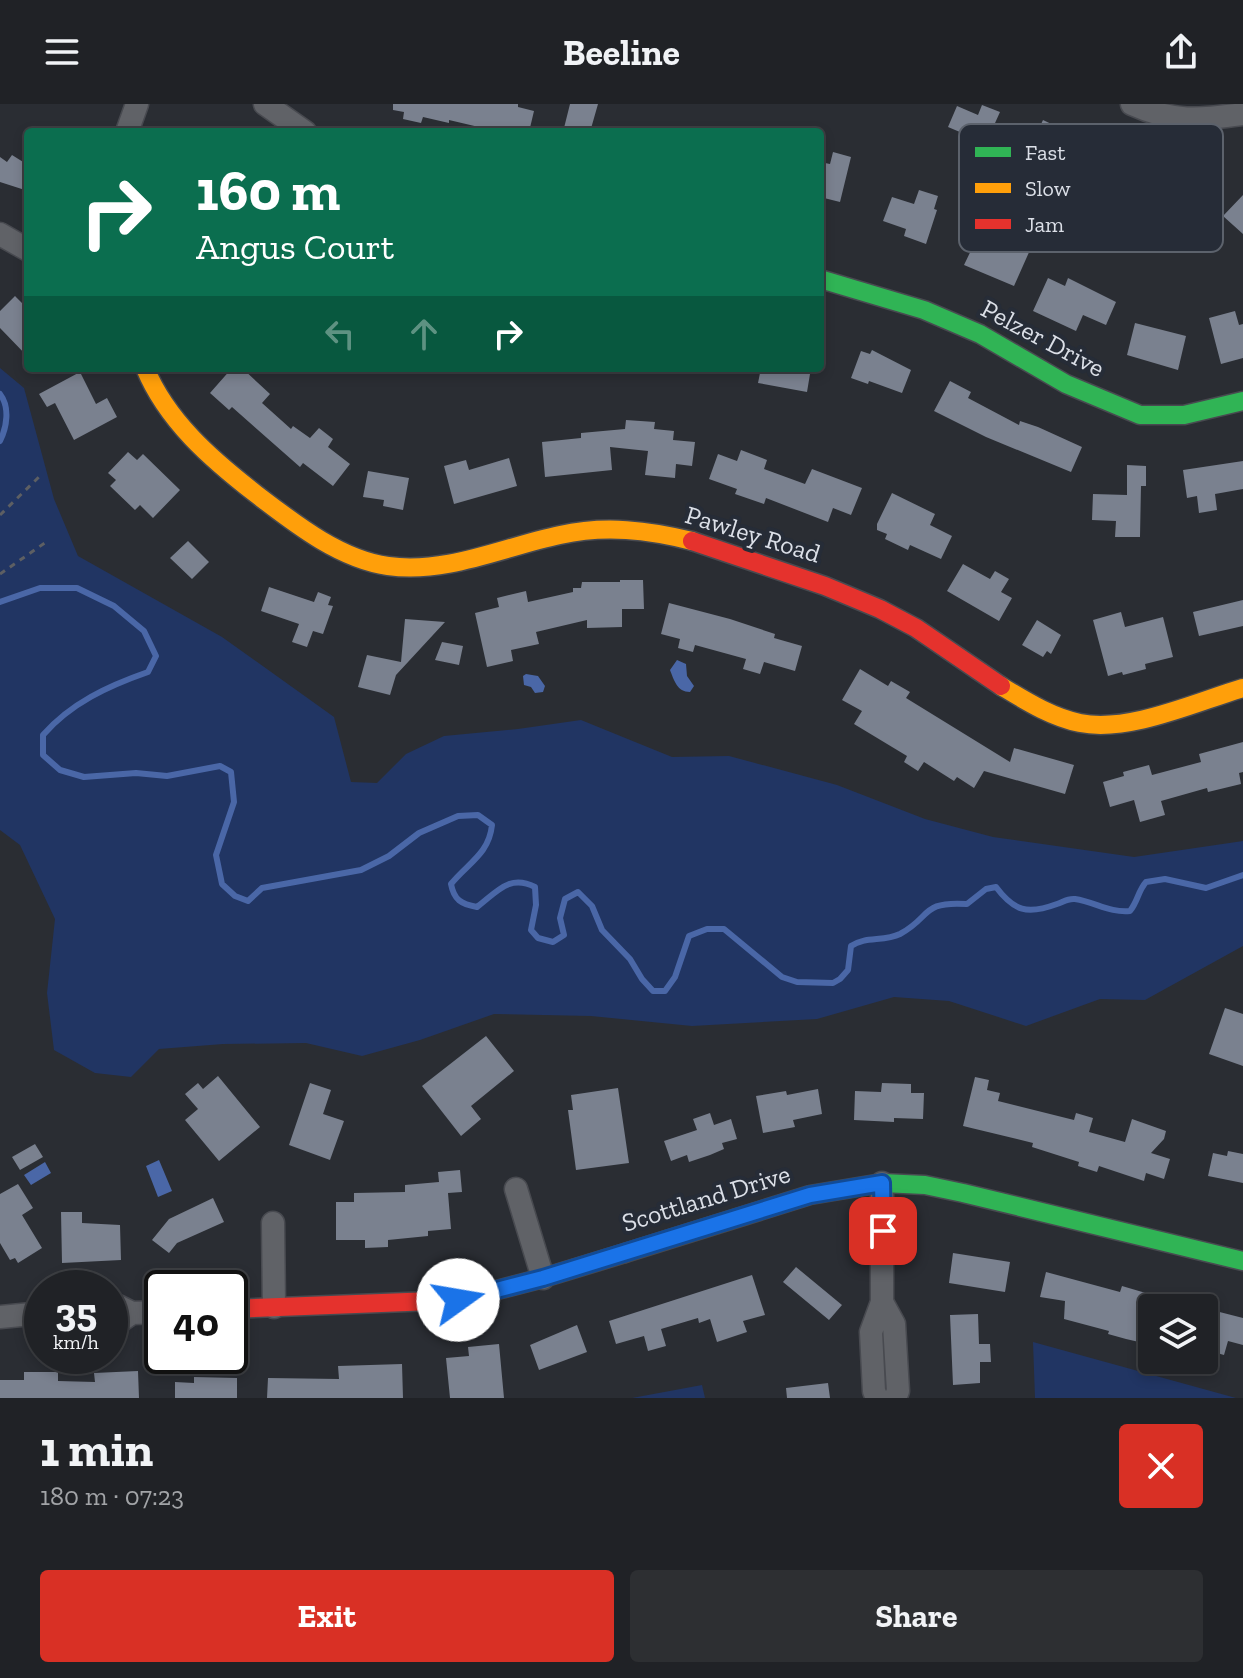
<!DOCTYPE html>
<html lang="en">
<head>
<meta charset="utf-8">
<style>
  :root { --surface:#202226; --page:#2d2f32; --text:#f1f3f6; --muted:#a2a4a7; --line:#3d3f43; --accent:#d93025 }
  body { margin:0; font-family:"Zilla Slab",serif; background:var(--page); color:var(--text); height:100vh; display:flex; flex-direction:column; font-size:30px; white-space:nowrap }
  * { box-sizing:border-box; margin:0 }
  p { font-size:26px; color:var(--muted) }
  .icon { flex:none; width:44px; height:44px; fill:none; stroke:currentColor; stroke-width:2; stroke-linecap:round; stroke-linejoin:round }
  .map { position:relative; height:1294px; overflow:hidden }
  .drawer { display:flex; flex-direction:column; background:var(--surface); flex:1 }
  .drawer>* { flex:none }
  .hud { position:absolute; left:24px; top:24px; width:800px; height:244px; border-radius:8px; box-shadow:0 4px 12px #0003,0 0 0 2px var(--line); background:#0b6e4f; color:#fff; overflow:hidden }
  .tools { position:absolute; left:1138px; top:1190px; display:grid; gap:16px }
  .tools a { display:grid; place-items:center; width:80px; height:80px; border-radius:8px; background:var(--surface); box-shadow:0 4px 12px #0003,0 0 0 2px var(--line); font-size:40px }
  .speed { position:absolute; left:24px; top:1166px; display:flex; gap:16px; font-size:40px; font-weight:700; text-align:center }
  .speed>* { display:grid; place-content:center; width:104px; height:104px; border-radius:50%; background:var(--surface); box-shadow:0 4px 12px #0003,0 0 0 2px var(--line); line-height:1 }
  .speed small { font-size:20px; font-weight:400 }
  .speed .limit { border:4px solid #111; border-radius:12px; background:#fff; color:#111 }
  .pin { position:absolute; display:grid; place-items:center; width:68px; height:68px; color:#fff; margin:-34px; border-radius:16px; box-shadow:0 4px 12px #0006 }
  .me { position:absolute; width:88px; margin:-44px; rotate:77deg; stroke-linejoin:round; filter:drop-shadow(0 0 6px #0008) }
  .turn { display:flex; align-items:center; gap:28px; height:168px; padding:0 40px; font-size:36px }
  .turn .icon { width:104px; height:104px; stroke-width:2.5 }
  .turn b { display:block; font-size:56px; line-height:68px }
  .lanes { display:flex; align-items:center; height:76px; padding:0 40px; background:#0003; justify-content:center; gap:40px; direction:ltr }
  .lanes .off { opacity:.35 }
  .round { display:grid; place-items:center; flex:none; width:84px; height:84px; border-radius:8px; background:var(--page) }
  .summary { display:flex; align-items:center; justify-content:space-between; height:136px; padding:0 40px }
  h1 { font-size:48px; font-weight:700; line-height:60px }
  .action { display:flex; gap:16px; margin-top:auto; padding:16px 40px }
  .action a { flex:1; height:92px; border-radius:8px; background:var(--accent); color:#fff; font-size:32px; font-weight:700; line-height:92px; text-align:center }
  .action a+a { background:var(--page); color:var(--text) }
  header { display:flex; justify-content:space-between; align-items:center; height:104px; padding:0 40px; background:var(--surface); font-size:36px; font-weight:700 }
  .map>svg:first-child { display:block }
  .green { fill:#213563 }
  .water { fill:#4a67a7 }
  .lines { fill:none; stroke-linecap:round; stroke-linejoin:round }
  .stream { stroke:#4a67a7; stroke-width:6 }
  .building { fill:#7a818f }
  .street-casing { stroke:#484a50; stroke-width:25 }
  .fast-casing { stroke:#484a50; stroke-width:21 }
  .slow-casing { stroke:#484a50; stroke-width:21 }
  .jam-casing { stroke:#484a50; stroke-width:21 }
  .path { stroke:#5d5f63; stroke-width:3; stroke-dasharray:6 6; stroke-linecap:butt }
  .street { stroke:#606267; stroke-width:22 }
  .fast { stroke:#30b455; stroke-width:18 }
  .slow { stroke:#ff9f0a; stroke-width:18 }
  .jam { stroke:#e5322d; stroke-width:18 }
  .route-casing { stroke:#114b97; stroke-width:20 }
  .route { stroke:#1a73e8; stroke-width:14 }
  .labels { text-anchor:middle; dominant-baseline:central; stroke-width:8; stroke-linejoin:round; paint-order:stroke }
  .street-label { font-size:26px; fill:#dbdfe7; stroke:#262c37 }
  .key { fill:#262c37; stroke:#5c626c; stroke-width:2 }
  .key-label { font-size:22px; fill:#dbdfe7 }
</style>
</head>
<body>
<header><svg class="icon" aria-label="menu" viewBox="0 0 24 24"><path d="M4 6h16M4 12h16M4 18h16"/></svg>Beeline<svg class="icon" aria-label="share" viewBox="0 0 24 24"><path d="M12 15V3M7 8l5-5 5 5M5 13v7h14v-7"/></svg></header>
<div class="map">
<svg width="1243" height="1294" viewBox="0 0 1243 1294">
  <rect width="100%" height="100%" fill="#2a2d33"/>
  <path class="green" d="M0,264L24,284L54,395L78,452L222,533L334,613L351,678L377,679L406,650L444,632L518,625L581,616L672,653L729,652L837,681L925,715L993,733L1134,753L1243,737V842L1145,896L1100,895L1026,922L949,897L894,893L817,915L692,922L591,912L494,910L420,936L362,952L306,939L223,940L159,945L131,973L95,969L54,946L47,889L55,815L20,741L0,726Z
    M1033,1238L1236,1294H1035Z
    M702,1281L705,1294H632Z"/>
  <path class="water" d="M677,556L686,560L687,572L694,582L690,588C677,588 674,576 670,566Z
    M526,570L538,572L545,582L543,588L535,589L531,583L524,581L523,572Z
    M159,1056L172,1087L158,1093L146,1062Z
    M45,1058L51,1069L31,1081L24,1071Z"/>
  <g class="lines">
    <path class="stream" d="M0,290C10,303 7,323 0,337
      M0,498L40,484H77L114,502L144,527L156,552L148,568C108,582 71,599 43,631V651L60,666L84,673L136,669L167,672L220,662L231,668L234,698L216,751L222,780L235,792L248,797L262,784L361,766L389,752L419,729L458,712L478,711L492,721C489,750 468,759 451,780C454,796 461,800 477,803C497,788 509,770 535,783L536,801L531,826L538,834L553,838L564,831L560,814L565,795L578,788L592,802L602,826L630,855L642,875L653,887H665L675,873L689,832L707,825H724L782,873L797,878L833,879L840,875L848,866L851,842C865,832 884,838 900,830C932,813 920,797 967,800L986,785L996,783C1014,807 1027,811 1057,800C1063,798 1068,794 1075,795C1095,798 1110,809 1130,807C1138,797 1138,787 1146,778L1165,775L1206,784L1243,771"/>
  </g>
  <path class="building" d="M393,0H518V3L534,7L529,28H482L483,24L449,16V19L423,13L421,19L403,15L404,8L393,6Z
    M570,0H598L590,28H563Z
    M982,1L1000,8L986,39L948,23L957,2L978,11Z
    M1043,16L1087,37L1086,40L1097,46L1129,60L1130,57L1150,67L1149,70L1173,81L1162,104L1147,98L1141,111L1124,103L1130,90L1086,70L1081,79L1058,68L1056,72L1033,62L1036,54L1027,50Z
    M833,48L851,53L840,98L820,93V58L830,60Z
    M12,51L28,61V87L0,78V53L7,58Z
    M919,86L938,92L934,105L937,106L926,140L904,132L906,125L883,117L892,93L914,100Z
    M1243,91V130L1223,112Z
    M990,123L1017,135L1015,140L1030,146L1014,182L964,161L976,136L983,139Z
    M1048,174L1065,182L1068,174L1116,198L1106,221L1083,211L1076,227L1033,207Z
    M15,192L28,205V253L0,224V207Z
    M1235,207L1239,221L1243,220V254L1221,260L1209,214Z
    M1135,219L1186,232L1178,266L1127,251Z
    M872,246L911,266L902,289L869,277L868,280L851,274L861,247L870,250Z
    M232,264H242L270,290L262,299L291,325L293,322L310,334L319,324L333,335L328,343L350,360L333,382L303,359L300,363L232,303L229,306L210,289Z
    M761,264H811L807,288L758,279Z
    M80,268L96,300L107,294L117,313L74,336L55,299L47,303L39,290Z
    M950,277L971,288L968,294L1019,321L1020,317L1038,323L1082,343L1071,368L986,333L934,307Z
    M626,316L655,318L654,325L674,327L673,336L695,338L692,362L676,360L675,374L645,371L648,347L610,343L612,366L545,373L542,338L581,334V329L625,325Z
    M741,346L767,356L764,365L805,380L812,365L862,384L851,411L833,404L828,418L766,394L764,400L735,390L737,385L709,375L718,350L737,357Z
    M128,348L137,356L143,350L180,386L153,414L140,401L135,406L110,382L116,376L108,369Z
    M509,354L517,382L454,400L444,362L466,356L469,366Z
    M1243,357V385L1215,390L1217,406L1199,409L1197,392L1187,394L1183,366Z
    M1127,361L1146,362V382H1141L1140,433H1115L1116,417L1092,416L1093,390L1127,391Z
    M368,367L409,374L403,406L383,402L384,396L363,393Z
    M892,389L935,410L930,421L952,432L941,455L910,441L908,446L885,435L887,430L877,426V420Z
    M188,437L209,458L192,475L170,454Z
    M963,460L990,475L995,467L1009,475L1001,488L1012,494L999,517L947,487Z
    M620,476H643L644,505H622V523L587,524V516L536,528L539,540L511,546L513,557L487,563L475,509L499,503L497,494L526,487L528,498L573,488V484H581L582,478H620Z
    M269,483L314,498L318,488L331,493L328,501L333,502L323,530L313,527L307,543L292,538L299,520L261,507Z
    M1243,496V522L1199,532L1193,508Z
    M669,499L730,515L775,530L774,534L802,542L795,567L764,558L760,570L743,565L746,555L695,541L693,548L678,544L680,535L661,530Z
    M1121,508L1125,523L1163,513L1173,553L1145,560L1146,565L1123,571L1122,568L1108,572L1093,516Z
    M405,515L445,518L396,571L390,591L358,583L367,551L401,558Z
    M1037,516L1061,531L1051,550L1047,547L1043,553L1022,541Z
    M442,538L463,542L459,561L435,556Z
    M860,565L888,582L891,577L910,588L906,594L1010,658L1014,644L1074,661L1065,690L984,667L974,684L957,673L954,677L924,658L918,667L904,658L907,652L854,620L862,607L842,596Z
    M1243,638V668L1239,669L1241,680L1208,688L1207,684L1161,697L1165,711L1140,718L1134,696L1110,703L1103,678L1124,672L1123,668L1149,661L1152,671L1201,658L1199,650Z
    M1225,904L1243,910V962L1209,950Z
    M486,932L514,967L471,1002L481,1015L461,1032L422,982Z
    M218,972L260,1023L219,1057L185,1016L198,1005L185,990L198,979L203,985Z
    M975,973L989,976L987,986L1000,989L998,997L1074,1016L1076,1009L1093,1014L1089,1028L1125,1038L1132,1015L1166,1027L1164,1035L1151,1049L1170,1055L1164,1075L1146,1069L1144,1077L1099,1062L1097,1068L1078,1062L1079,1058L1032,1043L1033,1039L963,1022Z
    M310,979L331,986L323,1010L344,1017L330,1056L289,1041Z
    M882,979L911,980V989H924L923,1015L894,1014V1018L854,1016L855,987L881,988Z
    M618,984L629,1059L576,1066L568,1006H573L571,991Z
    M818,985L822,1010L793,1016L795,1023L763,1029L756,992L786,987L787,991Z
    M710,1009L714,1021L731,1015L737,1035L722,1039L724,1045L710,1051L689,1058L687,1051L671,1057L664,1037L697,1026L693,1015Z
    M35,1040L43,1053L20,1066L12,1053Z
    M1228,1047L1243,1050V1079L1208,1072L1213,1049L1227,1052Z
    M460,1066L462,1088L448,1089L451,1125L428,1127V1132L388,1136V1143L365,1144V1136H336V1098H354V1089L405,1088V1081L439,1078L438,1068Z
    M18,1080L33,1104L22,1111L42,1144L18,1159L15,1154L10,1156L0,1139V1090Z
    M213,1094L224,1118L177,1139L169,1149L152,1136L169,1115Z
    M61,1108H82V1119L120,1121L121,1156L62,1159Z
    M953,1149L1010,1158L1005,1188L949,1179Z
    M796,1163L842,1201L829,1216L783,1178Z
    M1046,1168L1120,1188L1122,1182L1183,1200V1204H1152V1241L1126,1235L1108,1230L1109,1227L1064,1215L1065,1197L1040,1193Z
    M752,1171L765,1211L743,1217L747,1228L717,1238L710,1215L699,1219L698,1214L661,1225L666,1242L648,1247L644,1232L616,1240L609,1217Z
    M1204,1204L1243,1214V1241L1228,1237L1224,1251L1210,1247L1213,1235L1204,1232Z
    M978,1210L979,1240H990L991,1258H980V1279L953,1281L950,1211Z
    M577,1221L587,1248L539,1266L530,1241Z
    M499,1240L504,1294H450L446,1254L469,1252L468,1243Z
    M402,1260L403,1294H267L268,1274L339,1275L338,1262Z
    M138,1267L139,1294H0V1276H24V1268H58V1277L95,1278L94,1269Z
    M194,1273L237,1274V1294H175V1278L194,1279Z
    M828,1279L830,1294H787L786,1284Z"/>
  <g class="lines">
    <g class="street-casing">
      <path id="street" d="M265,0L305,28
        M1132,0C1174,19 1199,16 1243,10
        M127,28L137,0
        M0,130L28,146
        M516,1085L543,1174
        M273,1119L274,1203
        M882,1198L894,1220L898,1287L895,1294
        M110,1202H118L132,1209L162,1208
        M0,1213L42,1209
        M110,1218H119L132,1209
        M877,1294L874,1287L871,1228L882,1198V1079"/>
    </g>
    <g class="fast-casing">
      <path id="fast" d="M820,175L924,206L980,230L1066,280L1140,311H1184L1243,297
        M625,1149L810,1091L882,1079L925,1081L963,1089L1243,1157"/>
    </g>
    <g class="slow-casing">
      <path id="slow" d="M145,264C167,317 211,355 256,390C294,419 339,455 388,462C448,470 503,443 560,431C605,421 648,426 692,437
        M1001,582C1026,597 1051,613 1080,619C1129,629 1196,598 1243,584"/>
    </g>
    <g class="jam-casing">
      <path id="jam" d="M692,437L825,482L880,505L916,524L1001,582
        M230,1205L458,1196L543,1174L625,1149"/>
    </g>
    <path class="path" d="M0,411L41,371
      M0,470L49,436"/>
    <use href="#street" class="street"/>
    <use href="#fast" class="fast"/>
    <use href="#slow" class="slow"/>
    <use href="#jam" class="jam"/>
  </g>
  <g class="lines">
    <g class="route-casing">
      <path id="route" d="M458,1196L543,1174L810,1091L882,1079L883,1127"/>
    </g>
    <use href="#route" class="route"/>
  </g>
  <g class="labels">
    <g class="street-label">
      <text transform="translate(1043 234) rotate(28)">Pelzer Drive</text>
      <text transform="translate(753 430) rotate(17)">Pawley Road</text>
      <text transform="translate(706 1094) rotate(-17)">Scottland Drive</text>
    </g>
  </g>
  <rect x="959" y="20" width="264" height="128" rx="12" class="key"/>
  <rect x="975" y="43" width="36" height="10" fill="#30b455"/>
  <rect x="975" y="79" width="36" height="10" fill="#ff9f0a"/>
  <rect x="975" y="115" width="36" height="10" fill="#e5322d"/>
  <g class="key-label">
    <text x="1025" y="56">Fast</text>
    <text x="1025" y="92">Slow</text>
    <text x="1025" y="128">Jam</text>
  </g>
</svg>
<div class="tools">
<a><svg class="icon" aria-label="layers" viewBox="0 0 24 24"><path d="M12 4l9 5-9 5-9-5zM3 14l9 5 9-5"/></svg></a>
</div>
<div class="speed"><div>35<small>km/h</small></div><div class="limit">40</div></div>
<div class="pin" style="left:883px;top:1127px;background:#d93025"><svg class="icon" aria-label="arrive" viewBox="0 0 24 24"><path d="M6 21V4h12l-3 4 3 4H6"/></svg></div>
<svg class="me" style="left:458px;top:1196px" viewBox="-20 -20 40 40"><circle r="19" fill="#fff"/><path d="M0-13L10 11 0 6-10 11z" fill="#1a73e8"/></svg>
<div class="hud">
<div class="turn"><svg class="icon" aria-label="right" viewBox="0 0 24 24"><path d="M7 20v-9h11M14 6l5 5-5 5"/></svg><div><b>160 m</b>Angus Court</div></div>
<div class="lanes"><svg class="icon off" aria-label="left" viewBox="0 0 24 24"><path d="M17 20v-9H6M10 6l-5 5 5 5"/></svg><svg class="icon off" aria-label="ahead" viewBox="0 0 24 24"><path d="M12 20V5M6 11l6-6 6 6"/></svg><svg class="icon" aria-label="right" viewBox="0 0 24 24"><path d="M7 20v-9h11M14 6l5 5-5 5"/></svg></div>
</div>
</div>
<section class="drawer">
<div class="summary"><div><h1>1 min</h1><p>180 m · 07:23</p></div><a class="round" style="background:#d93025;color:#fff"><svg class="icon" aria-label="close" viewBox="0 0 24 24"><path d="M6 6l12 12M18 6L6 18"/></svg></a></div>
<div class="action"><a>Exit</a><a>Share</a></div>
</section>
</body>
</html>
